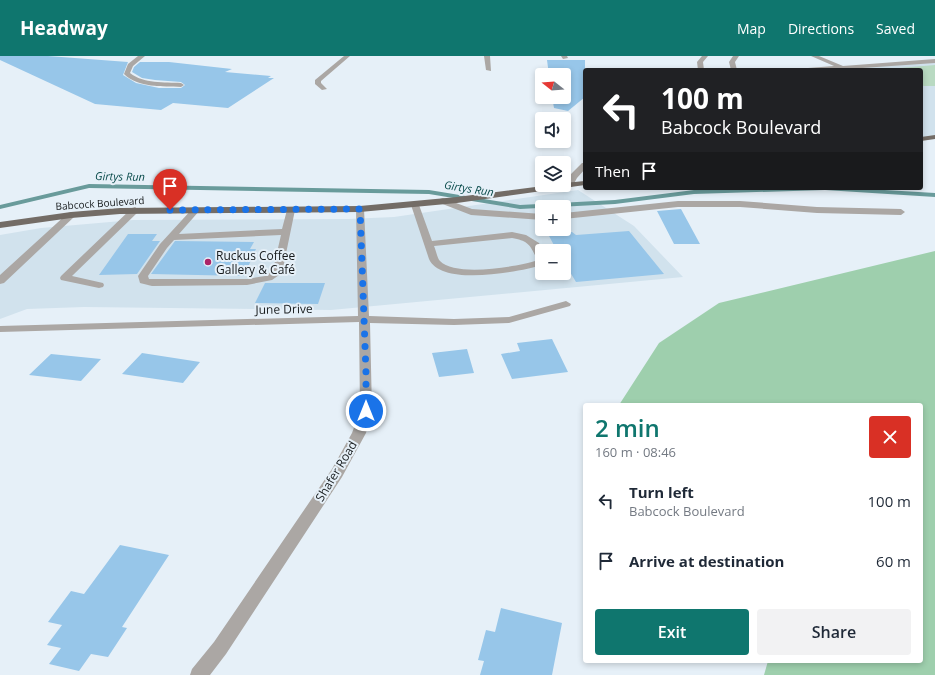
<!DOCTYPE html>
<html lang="en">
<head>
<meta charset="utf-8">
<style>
  :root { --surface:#fff; --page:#f2f2f3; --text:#1f2937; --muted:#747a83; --accent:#0f766e }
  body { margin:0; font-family:"Open Sans",sans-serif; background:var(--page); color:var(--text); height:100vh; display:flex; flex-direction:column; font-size:15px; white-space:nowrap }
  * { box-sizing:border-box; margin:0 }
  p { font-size:13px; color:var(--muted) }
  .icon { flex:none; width:22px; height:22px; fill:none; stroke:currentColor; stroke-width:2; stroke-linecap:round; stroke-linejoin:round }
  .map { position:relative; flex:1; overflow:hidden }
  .sheet { position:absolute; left:583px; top:347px; width:340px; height:260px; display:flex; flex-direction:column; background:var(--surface); border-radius:4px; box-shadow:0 2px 6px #0003 }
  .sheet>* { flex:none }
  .top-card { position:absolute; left:583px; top:12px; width:340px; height:122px; border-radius:4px; box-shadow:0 2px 6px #0003; background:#202124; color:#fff; overflow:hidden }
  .needle { width:26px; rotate:287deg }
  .controls { position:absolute; left:535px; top:12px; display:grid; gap:8px }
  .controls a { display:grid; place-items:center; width:36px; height:36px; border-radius:4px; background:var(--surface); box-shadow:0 2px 6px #0003; font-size:20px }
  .pin { position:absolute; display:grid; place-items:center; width:34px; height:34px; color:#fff; margin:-41px -17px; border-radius:50% 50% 50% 0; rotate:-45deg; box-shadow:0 0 4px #0007 }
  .pin .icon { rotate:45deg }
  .me { position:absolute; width:44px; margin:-22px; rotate:0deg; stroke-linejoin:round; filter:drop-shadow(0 0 3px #0008) }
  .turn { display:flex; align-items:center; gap:14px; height:84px; padding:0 12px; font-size:18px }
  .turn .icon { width:52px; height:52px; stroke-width:2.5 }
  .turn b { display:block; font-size:28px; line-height:34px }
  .then { display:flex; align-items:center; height:38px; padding:0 12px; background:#0003; gap:8px; font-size:15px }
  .round { display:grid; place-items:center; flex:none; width:42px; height:42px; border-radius:4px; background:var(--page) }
  .summary { display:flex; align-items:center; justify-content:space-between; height:68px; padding:0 12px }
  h1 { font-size:24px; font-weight:600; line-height:30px; color:var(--accent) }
  .action { display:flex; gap:8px; margin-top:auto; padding:8px 12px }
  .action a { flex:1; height:46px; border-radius:4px; background:var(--accent); color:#fff; font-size:16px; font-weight:600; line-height:46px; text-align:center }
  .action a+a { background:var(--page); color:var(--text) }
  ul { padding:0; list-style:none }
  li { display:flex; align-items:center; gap:12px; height:60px; padding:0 12px }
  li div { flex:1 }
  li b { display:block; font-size:15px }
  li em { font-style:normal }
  header { display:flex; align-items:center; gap:24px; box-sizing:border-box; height:56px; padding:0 20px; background:var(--accent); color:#fff }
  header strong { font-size:19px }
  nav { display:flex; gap:22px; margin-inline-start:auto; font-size:14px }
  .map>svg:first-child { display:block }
  .built { fill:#d1e2ed; fill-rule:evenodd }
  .green { fill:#b9dac2 }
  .forest { fill:#9ecfad }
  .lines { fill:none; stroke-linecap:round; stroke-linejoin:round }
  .stream { fill:#699b9b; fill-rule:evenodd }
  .building { fill:#97c6e9 }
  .service { fill:#aba7a4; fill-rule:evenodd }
  .minor { fill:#aba7a4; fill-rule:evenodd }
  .tertiary { fill:#aba7a4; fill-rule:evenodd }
  .primary { fill:#736c66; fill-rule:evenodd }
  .route { stroke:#1a73e8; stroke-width:7; stroke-dasharray:0 12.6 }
  .poi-dot { fill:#ac2467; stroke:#e6f0f8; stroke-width:1.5 }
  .labels { text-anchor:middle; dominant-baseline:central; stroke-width:4; stroke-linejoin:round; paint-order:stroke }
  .far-street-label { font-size:10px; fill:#161a1c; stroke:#e6f0f8 }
  .far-water-label { font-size:11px; font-style:italic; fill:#074949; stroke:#e6f0f8 }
  .poi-label { font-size:12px; fill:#161a1c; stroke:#e6f0f8; text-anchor:start }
  .street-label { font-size:12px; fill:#161a1c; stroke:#e6f0f8 }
</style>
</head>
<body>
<header>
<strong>Headway</strong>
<nav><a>Map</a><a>Directions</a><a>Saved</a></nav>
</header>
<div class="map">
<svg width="935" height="619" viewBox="0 0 935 619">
  <rect width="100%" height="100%" fill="#e6f0f8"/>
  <path class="built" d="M935,5V81L921,83V14H808Z
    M578,134L634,170L683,221L331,254L84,251L27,253L0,263V179L41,172L133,164L348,163L394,161ZM542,151H564V173H542ZM542,195H564V217H542Z"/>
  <path class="green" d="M935,9V30H924L921,29V14L888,13Z"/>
  <path class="forest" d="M935,195V619H764L768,605H921V349H619L659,287L719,247Z"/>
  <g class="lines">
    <path class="stream" d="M89,128L429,134L520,149L615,144L694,134L770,132H851L935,137V141L825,134L694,138L615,148L520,153L429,138L89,132L0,153V149Z"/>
  </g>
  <path class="building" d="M0,0H48L128,6L123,19L136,27L159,32H181L185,29L181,26L155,24L142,22L132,16L134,11L140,6H169L232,13L225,16L271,20L268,22H274L228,52L173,47L161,54L95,48L0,4Z
    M547,4H585V41L568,55L554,52L552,41H564V19H549Z
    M681,153L700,188H674L657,155Z
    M629,175L664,218L576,226L564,206V195H557L548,178L572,176L576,179Z
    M128,178H157L152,185H160L137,218L99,219Z
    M175,185L254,186L250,193H256L244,220L151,218Z
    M265,227H325L318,248L255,247Z
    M552,283L568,316L512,323L501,298L520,295L517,287Z
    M467,293L474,317L439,321L432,297Z
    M142,297L200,306L183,327L122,318Z
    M51,298L101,303L81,325L29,319Z
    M120,489L169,499L122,571L127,572L108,601L91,598L79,615L49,608L61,592L47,589L62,569L48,566L71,535L84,538Z
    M501,552L562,567L552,619H480L484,605L478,604L486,574L495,576Z"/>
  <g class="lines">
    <path class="service" d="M733,0H739L735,6L737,14H731L729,6Z
      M443,142L472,153L542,158V164L471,159L440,147L439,145L440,143Z
      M678,145H740L817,151L901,153L905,156L901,159L817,157L740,151H678L564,163V157Z
      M415,146L419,149L432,185L512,176L526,179L539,187L543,195L542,209C519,216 441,231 429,203L411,149ZM512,182C527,185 529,187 536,201L535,205C515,211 455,221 440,205C437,202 436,194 434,190Z
      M135,151L139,154L138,156L72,220L103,227L104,229L103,231L99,232L61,224L60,222L61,220L132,152Z
      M196,151L200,154L179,178L282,173L287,154L288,152H294L295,154L282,217L272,224L247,229L152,230L140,227L138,220L160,188L193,152ZM281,179L273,214L265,220L247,223H149L148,220L167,192L174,184Z
      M71,156L75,159L74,161L4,227L0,228V219L68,157Z"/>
    <path class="minor" d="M138,0H145L133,10L130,17C144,28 164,26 181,27L184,29L181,31C163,30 138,32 124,18L128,8Z
      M344,0H350L321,25V27L327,33L322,34L315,28V24Z
      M484,0H490L491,15L486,14Z
      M561,0H567L568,2L563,3Z
      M702,0H708L703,6L704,14H698L697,6Z
      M360,150L364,153L369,260L454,263L509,261L566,245L571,248L570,250L509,267L454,269L370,267L372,355L366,377L342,421L226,598L210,619H190L192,613L214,586L332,413L352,377L360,355L359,266L0,276V270L358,260L356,153Z"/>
    <path class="tertiary" d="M811,0H819L843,10L935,3V7L833,14H805L808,12L834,10Z
      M582,107H585V113L577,122L572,131H566L565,129L570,119Z"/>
    <path class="primary" d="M935,79V83L921,85V81Z
      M585,125V129L457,147L360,156L120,158L71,162L0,172V166L71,156L120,152L360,150L457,141L551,129H564V127Z"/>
  </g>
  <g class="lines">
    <path class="route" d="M170,154L360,153L366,317V355"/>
  </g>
  <circle class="poi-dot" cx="208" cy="206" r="4"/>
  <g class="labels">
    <g class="far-street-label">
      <text transform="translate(100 147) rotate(-4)">Babcock Boulevard</text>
    </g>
    <g class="far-water-label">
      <text transform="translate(120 120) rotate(1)">Girtys Run</text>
      <text transform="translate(469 132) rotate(9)">Girtys Run</text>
    </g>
    <g class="poi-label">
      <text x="216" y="199">Ruckus Coffee<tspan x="216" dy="14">Gallery &amp; Café</tspan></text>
    </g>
    <g class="street-label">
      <text transform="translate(284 253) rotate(-1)">June Drive</text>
      <text transform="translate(336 415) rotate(-59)">Shafer Road</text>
    </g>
  </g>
</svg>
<div class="controls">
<a><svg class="needle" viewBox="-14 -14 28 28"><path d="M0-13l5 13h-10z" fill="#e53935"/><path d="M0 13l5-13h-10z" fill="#747a83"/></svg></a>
<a><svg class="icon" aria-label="sound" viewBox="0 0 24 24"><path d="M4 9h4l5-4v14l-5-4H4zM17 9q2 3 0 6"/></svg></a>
<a><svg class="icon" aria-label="layers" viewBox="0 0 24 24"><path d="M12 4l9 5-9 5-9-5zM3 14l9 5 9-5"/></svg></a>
<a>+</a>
<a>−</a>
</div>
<div class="pin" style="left:170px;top:154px;background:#d93025"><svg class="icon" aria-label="arrive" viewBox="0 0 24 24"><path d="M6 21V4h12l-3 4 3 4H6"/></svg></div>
<svg class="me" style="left:366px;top:355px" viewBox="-20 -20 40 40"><circle r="17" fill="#1a73e8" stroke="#fff" stroke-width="3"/><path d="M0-11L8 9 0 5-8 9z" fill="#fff"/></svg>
<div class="top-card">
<div class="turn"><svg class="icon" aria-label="left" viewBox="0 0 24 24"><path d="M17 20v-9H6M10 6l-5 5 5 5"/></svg><div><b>100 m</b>Babcock Boulevard</div></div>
<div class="then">Then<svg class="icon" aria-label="arrive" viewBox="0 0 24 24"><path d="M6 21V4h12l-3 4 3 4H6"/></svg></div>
</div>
<section class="sheet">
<div class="summary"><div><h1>2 min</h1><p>160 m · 08:46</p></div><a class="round" style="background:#d93025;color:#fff"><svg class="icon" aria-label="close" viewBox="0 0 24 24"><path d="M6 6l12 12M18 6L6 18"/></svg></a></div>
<ul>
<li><svg class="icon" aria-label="left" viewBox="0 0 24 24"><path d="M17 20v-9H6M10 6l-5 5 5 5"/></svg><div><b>Turn left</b><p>Babcock Boulevard</p></div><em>100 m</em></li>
<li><svg class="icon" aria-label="arrive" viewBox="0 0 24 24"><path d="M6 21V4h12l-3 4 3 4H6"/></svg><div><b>Arrive at destination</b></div><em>60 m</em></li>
</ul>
<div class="action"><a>Exit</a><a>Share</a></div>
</section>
</div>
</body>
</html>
